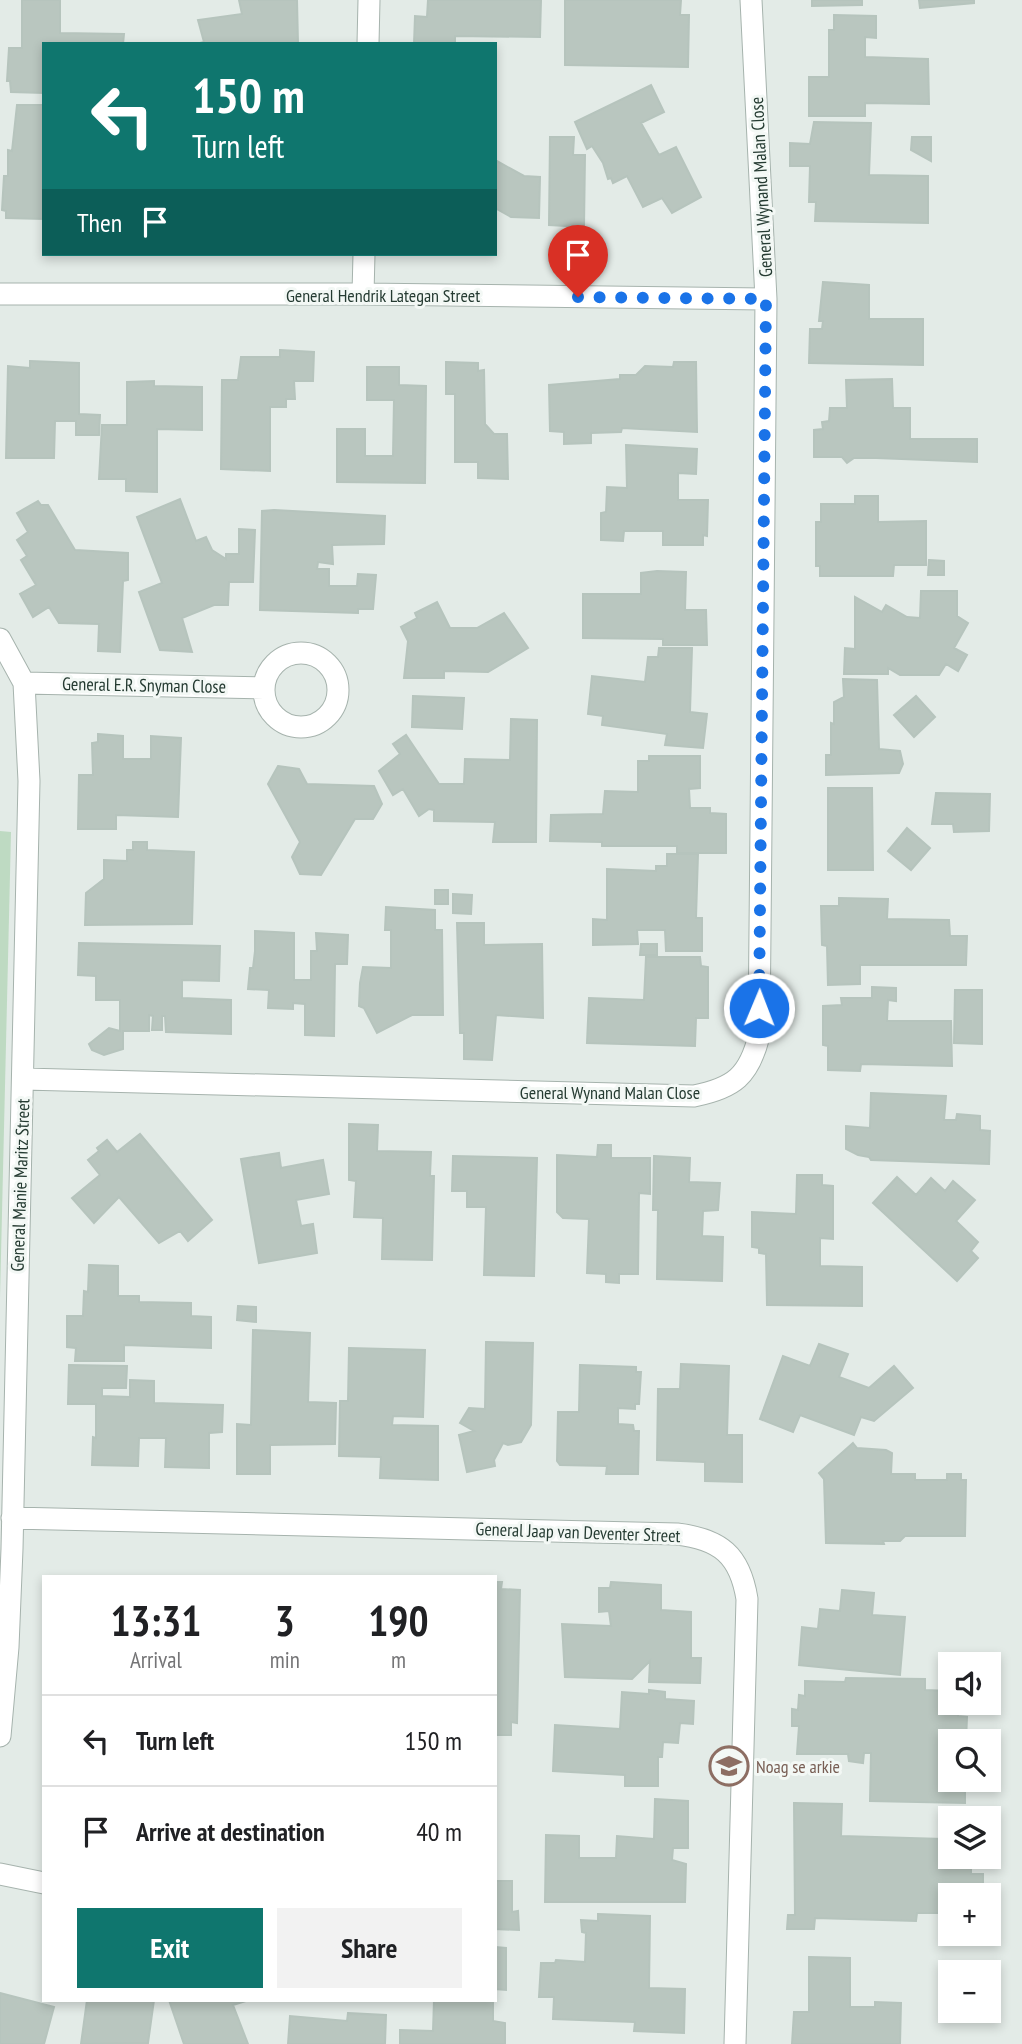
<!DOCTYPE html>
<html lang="en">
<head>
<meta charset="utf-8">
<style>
  :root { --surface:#fff; --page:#f2f2f2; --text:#202124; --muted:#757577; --line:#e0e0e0; --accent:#0f766e }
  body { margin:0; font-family:"PT Sans Narrow",sans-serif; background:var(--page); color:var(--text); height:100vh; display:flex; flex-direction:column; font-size:26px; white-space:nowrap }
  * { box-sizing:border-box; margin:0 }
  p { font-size:23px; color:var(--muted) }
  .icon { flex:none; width:38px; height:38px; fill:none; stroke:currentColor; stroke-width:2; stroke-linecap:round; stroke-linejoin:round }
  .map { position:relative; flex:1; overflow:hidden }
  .sheet { position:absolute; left:42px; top:1575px; width:455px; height:427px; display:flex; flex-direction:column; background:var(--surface); border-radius:0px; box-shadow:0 4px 10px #0003 }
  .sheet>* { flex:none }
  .hud { position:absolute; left:42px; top:42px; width:455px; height:214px; border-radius:0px; box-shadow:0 4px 10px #0003; background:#0f766e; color:#fff; overflow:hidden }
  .buttons { position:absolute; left:938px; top:1652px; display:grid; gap:14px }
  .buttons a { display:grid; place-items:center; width:63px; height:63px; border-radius:0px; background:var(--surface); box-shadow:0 4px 10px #0003; font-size:35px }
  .pin { position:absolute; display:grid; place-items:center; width:60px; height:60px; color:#fff; margin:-72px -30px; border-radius:50% 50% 50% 0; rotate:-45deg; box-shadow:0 0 7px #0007 }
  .pin .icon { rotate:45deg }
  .me { position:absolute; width:77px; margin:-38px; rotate:1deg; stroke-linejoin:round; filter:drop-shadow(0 0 5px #0008) }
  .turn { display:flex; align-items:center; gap:24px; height:147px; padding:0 35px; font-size:32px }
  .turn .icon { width:91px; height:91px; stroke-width:2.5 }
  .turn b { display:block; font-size:49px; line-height:60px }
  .then { display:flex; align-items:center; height:66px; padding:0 35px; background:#0003; gap:14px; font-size:26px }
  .eta { display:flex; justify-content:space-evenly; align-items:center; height:119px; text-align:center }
  .eta b { font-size:42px; font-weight:800; line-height:49px }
  .cta { display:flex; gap:14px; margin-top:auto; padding:14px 35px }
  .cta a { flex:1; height:80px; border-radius:0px; background:var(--accent); color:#fff; font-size:28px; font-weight:800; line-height:80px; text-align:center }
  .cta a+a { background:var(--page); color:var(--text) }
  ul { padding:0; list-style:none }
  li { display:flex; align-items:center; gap:21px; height:91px; padding:0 35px; border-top:2px solid var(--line) }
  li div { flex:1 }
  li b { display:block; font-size:26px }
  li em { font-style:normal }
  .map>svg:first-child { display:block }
  .green { fill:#bedac2 }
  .building { fill:#b9c6bf; stroke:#b6c4bd; stroke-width:2 }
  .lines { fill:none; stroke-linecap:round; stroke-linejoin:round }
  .minor-casing { stroke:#a6b3ad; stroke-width:23 }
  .minor { stroke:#fff; stroke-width:21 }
  .route { stroke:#1a73e8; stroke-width:12; stroke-dasharray:0 21.6 }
  .labels { text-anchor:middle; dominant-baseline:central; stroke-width:6; stroke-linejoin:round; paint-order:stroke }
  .street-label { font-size:18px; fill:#253b32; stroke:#f3f8f5 }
  .education-label { font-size:18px; fill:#785e54; stroke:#f3f8f5; text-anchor:start }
</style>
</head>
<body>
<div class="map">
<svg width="1022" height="2044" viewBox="0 0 1022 2044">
  <rect width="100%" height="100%" fill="#e3ebe7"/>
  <path class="green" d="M0,831L11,832L0,1298Z"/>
  <path class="building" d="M22,0H60V33L124,34L123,44H44V93L11,92L10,81H7L9,48H22Z
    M239,0H297L298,44H196L204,42L198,20L242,14Z
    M428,0H541L540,37L455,36V44H414L415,16L427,17Z
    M565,0H681L680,15H689L688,67L565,65Z
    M812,0H862V5L812,6Z
    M919,0H974V3L920,8Z
    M834,15L876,16V38L865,37V57L928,59L929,104L865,103V116H809V77H829V30H834Z
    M651,85L664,112L641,123L659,155L676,147L701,197L672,213L662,198L643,207L627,176L613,183L611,178L608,179L603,163L592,146L587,149L575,122Z
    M17,105H44V219L6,218V211L2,210L4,176H8V150L12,151Z
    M814,122L871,123L869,175L928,176V223L815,221L816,202H809L810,166H790V143L810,144Z
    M550,137H574L573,155H585L584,227L549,225Z
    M912,137H931V161L911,150Z
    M495,160L524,176L540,177L539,218L511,217L495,208Z
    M823,282L869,285V319H923V365L809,363L810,329H822L823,321H819Z
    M280,350L314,352L313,381H294L295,399H286V407H270V471L221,469L222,380H238L241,357H280Z
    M30,361L79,363V414L100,415L99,435H76V421H55L54,458H6L8,366L30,368Z
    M446,362L478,363V371L484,370L485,424L494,434H507L508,479L478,478V462H455V394H446Z
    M674,362H696L697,432L622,428L621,432L591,433V443L564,444V432L550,431L549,385L620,379V375H636L645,366L673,367Z
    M367,367H399V385L426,386L425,483L337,482V429H365V456H393L394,400H367Z
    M892,379L893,408H910V439H977V462L876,458H854L847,463L842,457H814V430L823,429L822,422L829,421L830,408H847L846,380Z
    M154,381V386L202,387V430L157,429V492L126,491V479H99L102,425H127V382Z
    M626,445L697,449L696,474L678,473V500H708L707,536L703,535V545H663V531H624L623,541L601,540V513L606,512L607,487L627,488Z
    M855,496H878V522L926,521V565H894L893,576H820V566H816V522H821V504H855Z
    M180,499L196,541L206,537L212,550L226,559V554H239V529L255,530L253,582H229L228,605H214L182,618L192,652L160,650L139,592L162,583L137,517Z
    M38,501L41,505H48L75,550L128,553V580L123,581L120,652L98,651L99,624L59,623L49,607L33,617L20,594L36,585L21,560L27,556L17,540L28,532L17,513Z
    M274,510L385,516L384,544L332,545L333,564L318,562L317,569H329V586H357L358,574L376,575L373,609H358V613L260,610L262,511Z
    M929,560L944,561V575H928Z
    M657,571L686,572L685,610H706L707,645H663V639L583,638V594H641V573Z
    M921,591H957V616L968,623L954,648L967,655L958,671L946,664L939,675H900L888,668V674H844L845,648L855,649V597L882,612L886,605L907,617L920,618Z
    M437,602L450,628H477L504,613L528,648L488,672L444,671V678H404L408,641L401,627L417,618L415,613Z
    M659,648H692L690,712L707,714L703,748L665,745L667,734L602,725L603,716L588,714L592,676L645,682L648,657H658Z
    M843,679L877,680L879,749L900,751L903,764L899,773L826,775V755H831V723L834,724V702L844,697Z
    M413,696L464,698L462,729L412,727Z
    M916,696L935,717L914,737L894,715Z
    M511,719L537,720L536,842H493L495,822L434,821V810L429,809L419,816L403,789L393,795L379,771L400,754L393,744L406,735L439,784H464L465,759L510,760Z
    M98,734L123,736V759H151V736L181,738L178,817L116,815V829H78L79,775H93L92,743L98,742Z
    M649,756H700V788L689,789L690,808H710V813L726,814V853H677V846H602V842L550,841L551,815L603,814L605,791L638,792V761H649Z
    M278,766L299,769L307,784L374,786L382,804L373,819H355L321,875L300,874L292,857L300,842L268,784Z
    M828,788H872L873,870H828Z
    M936,793L990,794L989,831L954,832L953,824H932Z
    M907,828L930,848L911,870L888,851Z
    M133,842H147V850L194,852L192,924L85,925L86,893L104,879V860L127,861V850H133Z
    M667,854H698L696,918H702V951H666L665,930H637L638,944L593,945V919L607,920V869L656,871V866H667Z
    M435,890H448V904H435Z
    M453,894L472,895L471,914L453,913Z
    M839,898L888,899L887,919L949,920L950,936H967L966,965H860V984L828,985L827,946L822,945L821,906H839Z
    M386,907L435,910V930H442L443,1015H412L377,1033L364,1008L359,1006L360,983L363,967L391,968V930H385Z
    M457,923H484V945L542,944L543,1018L496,1015L492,1060L464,1059V1033H460Z
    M255,931L294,933V980H311V951H317L316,933L348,935L347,964H335L334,1036L305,1035V1004L293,1003V1009L268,1008L269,990L248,989L250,968H253L255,951Z
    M79,943L220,946L219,981L182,980V998L231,1000V1034L166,1032L165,1016H162V1030H152L153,1016L149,1015V1031H123V1049L104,1055L92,1050L89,1044L109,1028L120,1031V1000H96V976L78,975Z
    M641,944H657V955H640Z
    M646,957H700L701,966L708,967V1018H696L695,1046L587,1043L589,998L644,1000Z
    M872,987L896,988V1001L888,1000L887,1021H951L952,1066L861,1064L860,1071L828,1070V1046L823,1045V1006L842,1005L841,998H872Z
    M955,990H982V1044L954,1043Z
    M871,1093L946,1096L944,1120H956L957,1114L980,1116V1130L990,1131L989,1164L871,1160L869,1157L858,1155L846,1149V1126L870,1128Z
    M349,1124L378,1125L377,1151L431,1152L430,1176H434L432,1260L382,1259L383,1218L354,1217L356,1181L349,1180Z
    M140,1134L212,1220L188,1241L180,1231L159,1243L119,1197L94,1223L72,1198L100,1175L88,1160L99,1151L97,1148L107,1140L117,1152Z
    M598,1145H611V1158H650V1194L639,1193L638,1274H619V1283L606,1282V1274L587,1273L589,1219L563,1218L557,1212V1155L597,1157Z
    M279,1153L281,1168L323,1160L329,1194L296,1200L301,1226L313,1224L317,1253L259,1263L241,1159Z
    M453,1156L537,1158L534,1276L484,1275L486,1207H467V1191H452Z
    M654,1156L690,1158L689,1182L720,1183L718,1210L703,1211L702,1236L723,1237L722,1281L657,1279L658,1210H653Z
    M797,1175H822V1185L833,1186V1239L820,1238V1266L862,1267V1306L767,1305L766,1254L759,1253V1248L752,1247V1212L796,1214Z
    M897,1177L916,1195L931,1178L945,1191L953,1181L975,1200L956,1221L978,1242L971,1251L978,1258L957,1281L873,1203Z
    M89,1265L118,1266V1296H139V1302L191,1303V1316L211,1317V1348L124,1345V1361H75L76,1348L67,1347V1316H83L84,1291L88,1292Z
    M238,1306L256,1307V1322L237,1320Z
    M253,1330L310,1333L308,1402L336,1403L335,1444L270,1445V1474H237V1424L251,1425Z
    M486,1342L533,1343L531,1425L521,1442L508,1445L503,1443L494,1460L495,1466L467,1472L459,1435L474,1431L460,1423L469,1408L485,1409Z
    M819,1344L848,1354L839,1377L869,1388L894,1366L913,1388L874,1421L861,1417L854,1435L800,1415L793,1432L760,1419L783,1356L810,1366Z
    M349,1348L425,1350L423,1417L393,1416L392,1425L438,1426V1480L380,1478L381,1457L339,1456L340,1401H348Z
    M681,1364L729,1366L727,1435H742V1482L705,1481V1462L657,1460L658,1389H680Z
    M69,1365L127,1366L126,1388H102V1396L130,1397V1380L154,1381V1403L223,1405L222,1432L209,1433V1468L165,1467L166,1438H139L138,1466L92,1465L93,1437L96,1438V1404H68Z
    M580,1365L636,1367V1372H641L639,1404H635V1409L618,1408V1424L633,1425L634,1431H639L638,1474H606L607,1466L560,1465L557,1461L558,1412H579Z
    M853,1443L857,1448L886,1450L892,1453L891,1474H915V1480H947V1474H961V1480H966L965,1536H905L900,1541H883L884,1544L826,1543L824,1479L819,1473Z
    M495,1582H502L501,1589L520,1590L517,1723L511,1722V1735H495Z
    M611,1582L661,1585V1610L691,1612V1658H701L700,1683L649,1682L650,1661L632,1679L565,1677L562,1624L611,1626L609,1611L599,1612V1588H610Z
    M842,1590L874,1593L872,1615L905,1617L900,1675L799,1665L802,1627L818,1629L820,1609L840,1611Z
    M846,1678L925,1679V1690L950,1691V1703H958V1716L967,1717L966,1741H950V1780H965V1803L870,1801L871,1753H864L863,1763L849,1761L848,1754H797L799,1726H792V1709L798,1710L799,1695L805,1696V1681L845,1682Z
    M649,1690L665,1692V1699L694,1701L693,1724L680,1723L678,1743L663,1742L662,1757H658V1786H625V1775L553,1771L555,1725L620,1729L622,1692L649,1694Z
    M655,1799L688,1801V1848H673L672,1860L686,1864L685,1902H545L546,1835L579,1836V1858H616L617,1836L654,1839Z
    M794,1803L842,1804L841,1836L943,1839L942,1867L971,1866V1874H983V1895H950V1921H940L939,1913H917L916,1921L815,1918L814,1929H787L788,1915H795Z
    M495,1881H512V1912L518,1911L519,1930L495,1929Z
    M598,1914L650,1916L649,1988L685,1989L684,2033L634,2031L635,2022L553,2019L554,1997H539L541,1963H555L556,1960L585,1962L586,1933L582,1932L581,1920L598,1921Z
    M495,1947L506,1948V1990L495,1989Z
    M809,1957L850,1958V2007H875V2002L901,2003L900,2044H792L794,2012H809Z
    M0,1993L54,2007L44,2044H0Z
    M87,2000H154L148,2043L81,2044Z
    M169,2000H249L233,2005L248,2044H184Z
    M434,2000H493V2021L505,2023V2044H400V2030L433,2031Z
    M348,2013L386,2015L385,2044H288L290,2016L347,2021Z"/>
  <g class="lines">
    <g class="minor-casing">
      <path id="minor" d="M368,44L369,0
        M0,294H363L766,299
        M363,294L364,254
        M0,639L24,683L29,781L12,1549L8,1647L0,1736
        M264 690a37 37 0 1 1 74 0a37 37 0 1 1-74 0Z
        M24,683L264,688
        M24,1079L694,1096C734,1088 749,1076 759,1036L766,299L751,0
        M12,1518L677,1534C720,1539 740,1555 747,1599L735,2044
        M0,1874L44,1883"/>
    </g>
    <use href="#minor" class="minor"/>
  </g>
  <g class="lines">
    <path class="route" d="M578,297L766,299L759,1008"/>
  </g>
  <defs>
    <g id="school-ring" transform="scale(2.0125)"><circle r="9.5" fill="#f3f8f5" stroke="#8d6e63" stroke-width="1.5"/><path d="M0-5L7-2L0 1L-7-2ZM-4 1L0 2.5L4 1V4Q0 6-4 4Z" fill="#8d6e63"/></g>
  </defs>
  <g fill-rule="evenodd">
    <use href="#school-ring" x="729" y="1766"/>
  </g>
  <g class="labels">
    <g class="street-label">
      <text transform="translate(761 187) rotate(-93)">General Wynand Malan Close</text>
      <text x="383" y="295">General Hendrik Lategan Street</text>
      <text transform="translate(144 685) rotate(1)">General E.R. Snyman Close</text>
      <text x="610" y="1092">General Wynand Malan Close</text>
      <text transform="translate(20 1185) rotate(-88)">General Manie Maritz Street</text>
      <text transform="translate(578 1532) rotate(2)">General Jaap van Deventer Street</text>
    </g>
    <g class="education-label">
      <text x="756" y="1766">Noag se arkie</text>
    </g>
  </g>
</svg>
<div class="buttons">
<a><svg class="icon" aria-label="sound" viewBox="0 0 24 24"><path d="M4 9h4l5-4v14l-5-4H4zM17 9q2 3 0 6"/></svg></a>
<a><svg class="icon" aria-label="search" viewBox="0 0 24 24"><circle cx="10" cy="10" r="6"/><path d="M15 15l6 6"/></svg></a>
<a><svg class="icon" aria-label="layers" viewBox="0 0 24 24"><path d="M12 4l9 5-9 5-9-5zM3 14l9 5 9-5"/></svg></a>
<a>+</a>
<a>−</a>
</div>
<div class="pin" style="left:578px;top:297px;background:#d93025"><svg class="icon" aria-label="arrive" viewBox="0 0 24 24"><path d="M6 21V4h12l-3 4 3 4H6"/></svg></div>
<svg class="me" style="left:759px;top:1008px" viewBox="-20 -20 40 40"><circle r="17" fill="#1a73e8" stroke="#fff" stroke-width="3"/><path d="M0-11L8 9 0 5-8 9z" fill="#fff"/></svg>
<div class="hud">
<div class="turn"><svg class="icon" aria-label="left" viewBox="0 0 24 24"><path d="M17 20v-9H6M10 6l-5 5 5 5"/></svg><div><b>150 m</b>Turn left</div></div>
<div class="then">Then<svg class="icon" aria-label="arrive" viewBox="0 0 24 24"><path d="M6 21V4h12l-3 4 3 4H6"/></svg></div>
</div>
<section class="sheet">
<div class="eta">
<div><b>13:31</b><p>Arrival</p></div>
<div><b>3</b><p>min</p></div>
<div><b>190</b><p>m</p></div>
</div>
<ul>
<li><svg class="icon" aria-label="left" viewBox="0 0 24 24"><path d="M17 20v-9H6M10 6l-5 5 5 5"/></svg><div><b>Turn left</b></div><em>150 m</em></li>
<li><svg class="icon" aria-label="arrive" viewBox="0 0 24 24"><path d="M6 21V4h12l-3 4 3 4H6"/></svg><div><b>Arrive at destination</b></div><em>40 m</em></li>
</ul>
<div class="cta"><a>Exit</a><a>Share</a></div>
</section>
</div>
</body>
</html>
